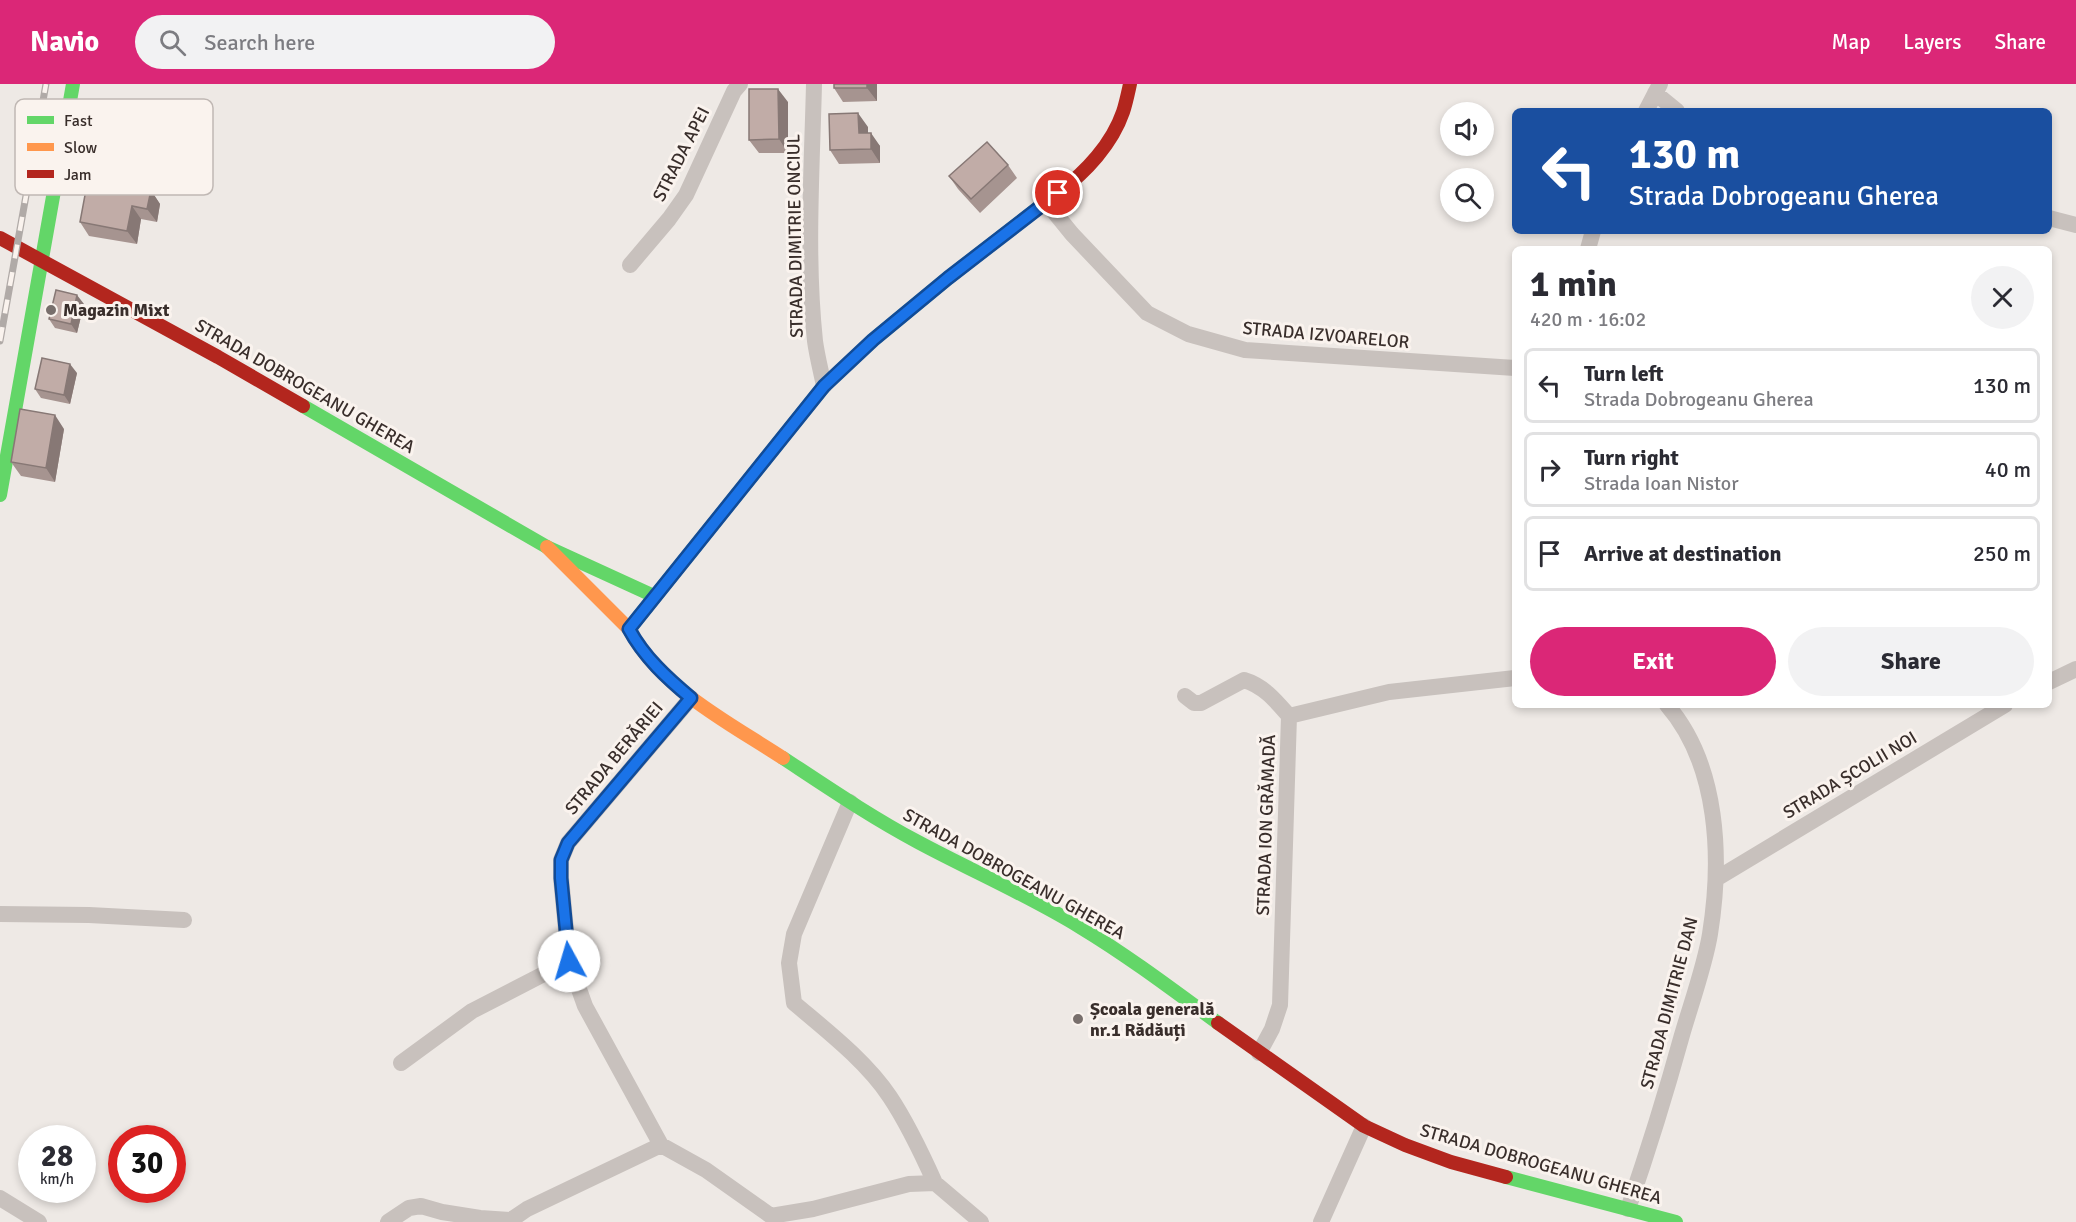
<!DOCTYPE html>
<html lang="en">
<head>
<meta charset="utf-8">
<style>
  :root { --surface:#fff; --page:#f2f2f3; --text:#2b2b33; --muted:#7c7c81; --line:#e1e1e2; --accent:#db2777 }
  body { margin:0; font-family:Signika,sans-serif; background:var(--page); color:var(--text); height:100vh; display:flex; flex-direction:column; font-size:22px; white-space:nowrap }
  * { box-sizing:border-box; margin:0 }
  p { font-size:20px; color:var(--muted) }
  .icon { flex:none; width:33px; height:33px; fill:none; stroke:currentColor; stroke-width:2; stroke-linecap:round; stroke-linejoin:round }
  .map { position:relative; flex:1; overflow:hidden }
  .details { position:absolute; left:1512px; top:162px; width:540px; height:462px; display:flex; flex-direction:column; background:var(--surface); border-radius:9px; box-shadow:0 3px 9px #0003 }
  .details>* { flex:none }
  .guide { position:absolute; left:1512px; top:24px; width:540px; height:126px; border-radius:9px; box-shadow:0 3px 9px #0003; background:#1a4fa0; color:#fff; overflow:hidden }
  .tools { position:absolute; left:1440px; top:18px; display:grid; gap:12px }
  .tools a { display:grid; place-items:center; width:54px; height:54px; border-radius:50%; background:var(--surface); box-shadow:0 3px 9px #0003; font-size:30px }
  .speed { position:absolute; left:18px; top:1041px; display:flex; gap:12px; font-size:30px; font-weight:700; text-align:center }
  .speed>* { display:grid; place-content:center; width:78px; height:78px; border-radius:50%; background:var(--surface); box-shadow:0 3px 9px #0003; line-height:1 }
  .speed small { font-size:15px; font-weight:400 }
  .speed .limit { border:9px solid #d22; background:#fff; color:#111 }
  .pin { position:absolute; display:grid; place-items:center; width:51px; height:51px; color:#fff; margin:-26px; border:3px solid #fff; border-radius:50%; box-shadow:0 2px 6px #0007 }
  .me { position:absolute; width:66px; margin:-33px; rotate:354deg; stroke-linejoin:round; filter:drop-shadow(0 0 4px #0008) }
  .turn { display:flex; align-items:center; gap:21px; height:126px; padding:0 18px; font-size:27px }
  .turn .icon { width:78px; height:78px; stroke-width:2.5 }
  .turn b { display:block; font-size:42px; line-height:51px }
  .round { display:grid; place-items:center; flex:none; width:63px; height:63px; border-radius:32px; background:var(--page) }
  .head { display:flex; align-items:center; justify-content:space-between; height:102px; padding:0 18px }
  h1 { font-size:36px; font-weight:700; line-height:45px }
  .cta { display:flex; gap:12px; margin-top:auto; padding:12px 18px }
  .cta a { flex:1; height:69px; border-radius:36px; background:var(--accent); color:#fff; font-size:24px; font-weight:700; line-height:69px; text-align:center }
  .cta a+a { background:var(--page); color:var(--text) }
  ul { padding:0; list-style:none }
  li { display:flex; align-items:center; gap:18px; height:75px; margin:0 12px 9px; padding:0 6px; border:3px solid var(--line); border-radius:9px }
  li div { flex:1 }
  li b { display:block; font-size:22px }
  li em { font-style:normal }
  header { display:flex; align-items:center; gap:36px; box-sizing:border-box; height:84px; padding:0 30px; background:var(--accent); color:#fff }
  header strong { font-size:28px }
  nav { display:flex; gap:33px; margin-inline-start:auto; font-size:21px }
  .search { width:420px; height:54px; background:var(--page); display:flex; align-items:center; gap:15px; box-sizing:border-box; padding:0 21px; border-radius:33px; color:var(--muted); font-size:22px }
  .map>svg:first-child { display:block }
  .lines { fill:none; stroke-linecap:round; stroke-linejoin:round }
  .street { stroke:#c8c1bd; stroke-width:16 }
  .fast { stroke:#63d668; stroke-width:14 }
  .slow { stroke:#ff974d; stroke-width:14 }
  .jam { stroke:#b3261e; stroke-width:14 }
  .rail-casing { stroke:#b0aaa7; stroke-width:7 }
  .rail { stroke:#faf3ee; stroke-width:4.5; stroke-dasharray:14; stroke-linecap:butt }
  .wall { fill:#a69490 }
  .shaded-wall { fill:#877875 }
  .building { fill:#c1aca7; stroke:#877875; stroke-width:1.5 }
  .route-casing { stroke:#114b97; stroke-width:15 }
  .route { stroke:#1a73e8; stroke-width:10 }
  .poi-dot { fill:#786f6c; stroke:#faf3ee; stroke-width:2 }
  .labels { text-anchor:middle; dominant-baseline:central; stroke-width:6; stroke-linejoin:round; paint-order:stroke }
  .street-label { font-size:18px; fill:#392e2b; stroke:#faf3ee }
  .poi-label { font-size:18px; font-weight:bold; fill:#392e2b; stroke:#faf3ee; text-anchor:start }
  .key { fill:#faf3ee; stroke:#c0b8b4; stroke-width:1.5 }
  .key-label { font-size:16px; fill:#392e2b }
</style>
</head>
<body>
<header>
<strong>Navio</strong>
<div class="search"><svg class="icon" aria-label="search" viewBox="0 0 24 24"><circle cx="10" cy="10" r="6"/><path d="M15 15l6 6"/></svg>Search here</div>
<nav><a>Map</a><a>Layers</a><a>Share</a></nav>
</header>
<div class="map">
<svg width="2076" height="1138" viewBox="0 0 2076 1138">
  <rect width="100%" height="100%" fill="#eee9e5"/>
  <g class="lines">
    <path class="street" d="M814,0C812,85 806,172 815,257C817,272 821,287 824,302
      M1655,9L1677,27
      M1646,27L1660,0
      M1046,118L1072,150L1147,229L1188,250L1245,266L1515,284
      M2049,134L2076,141
      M1588,165L1593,147
      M630,181L669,135L686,111L734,7L740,0
      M2049,598L2076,585
      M1185,612L1194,619H1201L1244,596C1264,602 1276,617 1289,632
      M850,718L794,850L789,879L794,919C827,947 866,977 890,1013C908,1040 922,1070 935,1099
      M1716,795L2005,621
      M0,830L89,831L184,836
      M1259,969L1272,945L1280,921L1289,632L1389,608L1515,594
      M401,979L472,927L569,877
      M661,1061L585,922L569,877L561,794V776L568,759L691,614
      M0,1114L39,1138
      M1628,1125C1648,1067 1666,1009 1682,951C1691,920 1705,881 1710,850C1722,775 1719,681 1667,621
      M388,1138L409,1124L421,1122L442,1128L480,1134L511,1136L527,1125L661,1061L706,1086L771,1132L813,1125L909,1100L935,1099L981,1138
      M1321,1138L1364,1042"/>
    <path class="fast" d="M303,322L547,463L654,512
      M0,411L73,0
      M629,545L824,302L873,256L948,194L1059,108
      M783,674C827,703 871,733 918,758C972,787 1028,811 1080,843C1128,872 1173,906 1218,939
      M1506,1093L1676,1138"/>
    <path class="slow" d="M547,463L629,545C661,605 728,638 783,674"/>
    <path class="jam" d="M1059,108C1086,88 1112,60 1123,28C1126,19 1128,9 1130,0
      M0,154L218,273L303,322
      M1218,939L1364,1042L1405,1061L1451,1078L1506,1093"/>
    <g class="rail-casing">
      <path id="rail" d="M0,257L46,0"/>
    </g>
    <use href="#rail" class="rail"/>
  </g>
  <path class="wall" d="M877,0V17L843,18L834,4Z
    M788,18V69H759L749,56Z
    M868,43V49L880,62V79L839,80L830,66Z
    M1008,81L1017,94L980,129L958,105L949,92Z
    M141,93L160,120L157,138L141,135L137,160L89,152L80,138Z
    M84,220L77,249L55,244L49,235Z
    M77,289L70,320L41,314L35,305Z
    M64,345L55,398L21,392L11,378Z"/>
  <path class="shaded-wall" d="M867,0H877V17L867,4Z
    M778,5L788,18V69L779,55Z
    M858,29L868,43V62L859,49Z
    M871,49L880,62V79L871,65Z
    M141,93L150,106L138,104Z
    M151,106L160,120L157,138L147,125Z
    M132,122L141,135L137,160L127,147Z
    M77,211L84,220L77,249L71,240Z
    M70,280L77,289L70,320L64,311Z
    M55,331L64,345L55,398L46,384Z"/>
  <path class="building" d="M834,0H867V4H834Z
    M749,5H778L779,55L749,56Z
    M858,29L859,49H871V65L830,66L829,30Z
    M987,58L1008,81L971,115L949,92Z
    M90,84L141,93L138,104L151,106L147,125L132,122L127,147L80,138Z
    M56,206L77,211L71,240L49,235Z
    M42,274L70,280L64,311L35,305Z
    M20,325L55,331L46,384L11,378Z"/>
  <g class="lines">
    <g class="route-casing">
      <path id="route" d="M569,877L561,794V776L568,759L691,614C667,594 644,573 629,545L824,302L873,256L948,194L1058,109"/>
    </g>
    <use href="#route" class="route"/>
  </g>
  <g class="poi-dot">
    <circle cx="51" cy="226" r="6"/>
    <circle cx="1078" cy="935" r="6"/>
  </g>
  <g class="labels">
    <g class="street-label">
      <text transform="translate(681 70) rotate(-63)">STRADA APEI</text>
      <text transform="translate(795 152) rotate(-91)">STRADA DIMITRIE ONCIUL</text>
      <text transform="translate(1326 251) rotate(5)">STRADA IZVOARELOR</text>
      <text transform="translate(305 302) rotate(30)">STRADA DOBROGEANU GHEREA</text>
      <text transform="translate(614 674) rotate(-50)">STRADA BERĂRIEI</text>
      <text transform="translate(1850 691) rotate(-31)">STRADA ȘCOLII NOI</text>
      <text transform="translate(1266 741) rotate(-88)">STRADA ION GRĂMADĂ</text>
      <text transform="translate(1014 790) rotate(29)">STRADA DOBROGEANU GHEREA</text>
      <text transform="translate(1669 919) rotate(-75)">STRADA DIMITRIE DAN</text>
      <text transform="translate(1541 1080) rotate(16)">STRADA DOBROGEANU GHEREA</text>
    </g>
    <g class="poi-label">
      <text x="63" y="226">Magazin Mixt</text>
      <text x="1090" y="925">Școala generală<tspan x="1090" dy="21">nr.1 Rădăuți</tspan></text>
    </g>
  </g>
  <rect x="15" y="15" width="198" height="96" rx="9" class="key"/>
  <rect x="27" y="32" width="27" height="8" fill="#63d668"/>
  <rect x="27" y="59" width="27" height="8" fill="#ff974d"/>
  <rect x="27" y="86" width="27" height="8" fill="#b3261e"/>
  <g class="key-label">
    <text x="64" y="42">Fast</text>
    <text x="64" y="69">Slow</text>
    <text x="64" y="96">Jam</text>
  </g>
</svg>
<div class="tools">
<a><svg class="icon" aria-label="sound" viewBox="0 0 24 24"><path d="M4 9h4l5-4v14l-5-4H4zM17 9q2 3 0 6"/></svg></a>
<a><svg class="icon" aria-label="search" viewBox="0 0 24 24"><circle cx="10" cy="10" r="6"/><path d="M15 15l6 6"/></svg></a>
</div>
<div class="speed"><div>28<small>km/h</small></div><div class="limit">30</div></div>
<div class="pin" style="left:1058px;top:109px;background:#d93025"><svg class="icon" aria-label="arrive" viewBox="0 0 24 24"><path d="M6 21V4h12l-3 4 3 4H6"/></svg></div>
<svg class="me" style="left:569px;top:877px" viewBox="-20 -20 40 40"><circle r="19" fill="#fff"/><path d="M0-13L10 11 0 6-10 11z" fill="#1a73e8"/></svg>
<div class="guide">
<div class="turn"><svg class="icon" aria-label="left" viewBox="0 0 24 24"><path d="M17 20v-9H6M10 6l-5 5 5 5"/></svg><div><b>130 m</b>Strada Dobrogeanu Gherea</div></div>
</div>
<section class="details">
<div class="head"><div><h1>1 min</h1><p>420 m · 16:02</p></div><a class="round"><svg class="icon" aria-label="close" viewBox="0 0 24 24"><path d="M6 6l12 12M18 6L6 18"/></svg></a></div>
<ul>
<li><svg class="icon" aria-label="left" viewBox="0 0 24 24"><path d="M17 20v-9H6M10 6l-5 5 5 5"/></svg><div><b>Turn left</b><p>Strada Dobrogeanu Gherea</p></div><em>130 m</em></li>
<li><svg class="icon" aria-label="right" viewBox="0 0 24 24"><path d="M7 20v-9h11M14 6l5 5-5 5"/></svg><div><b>Turn right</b><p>Strada Ioan Nistor</p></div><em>40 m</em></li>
<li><svg class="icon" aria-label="arrive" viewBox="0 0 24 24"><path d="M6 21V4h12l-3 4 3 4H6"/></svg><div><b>Arrive at destination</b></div><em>250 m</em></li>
</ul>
<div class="cta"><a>Exit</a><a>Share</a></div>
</section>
</div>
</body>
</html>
